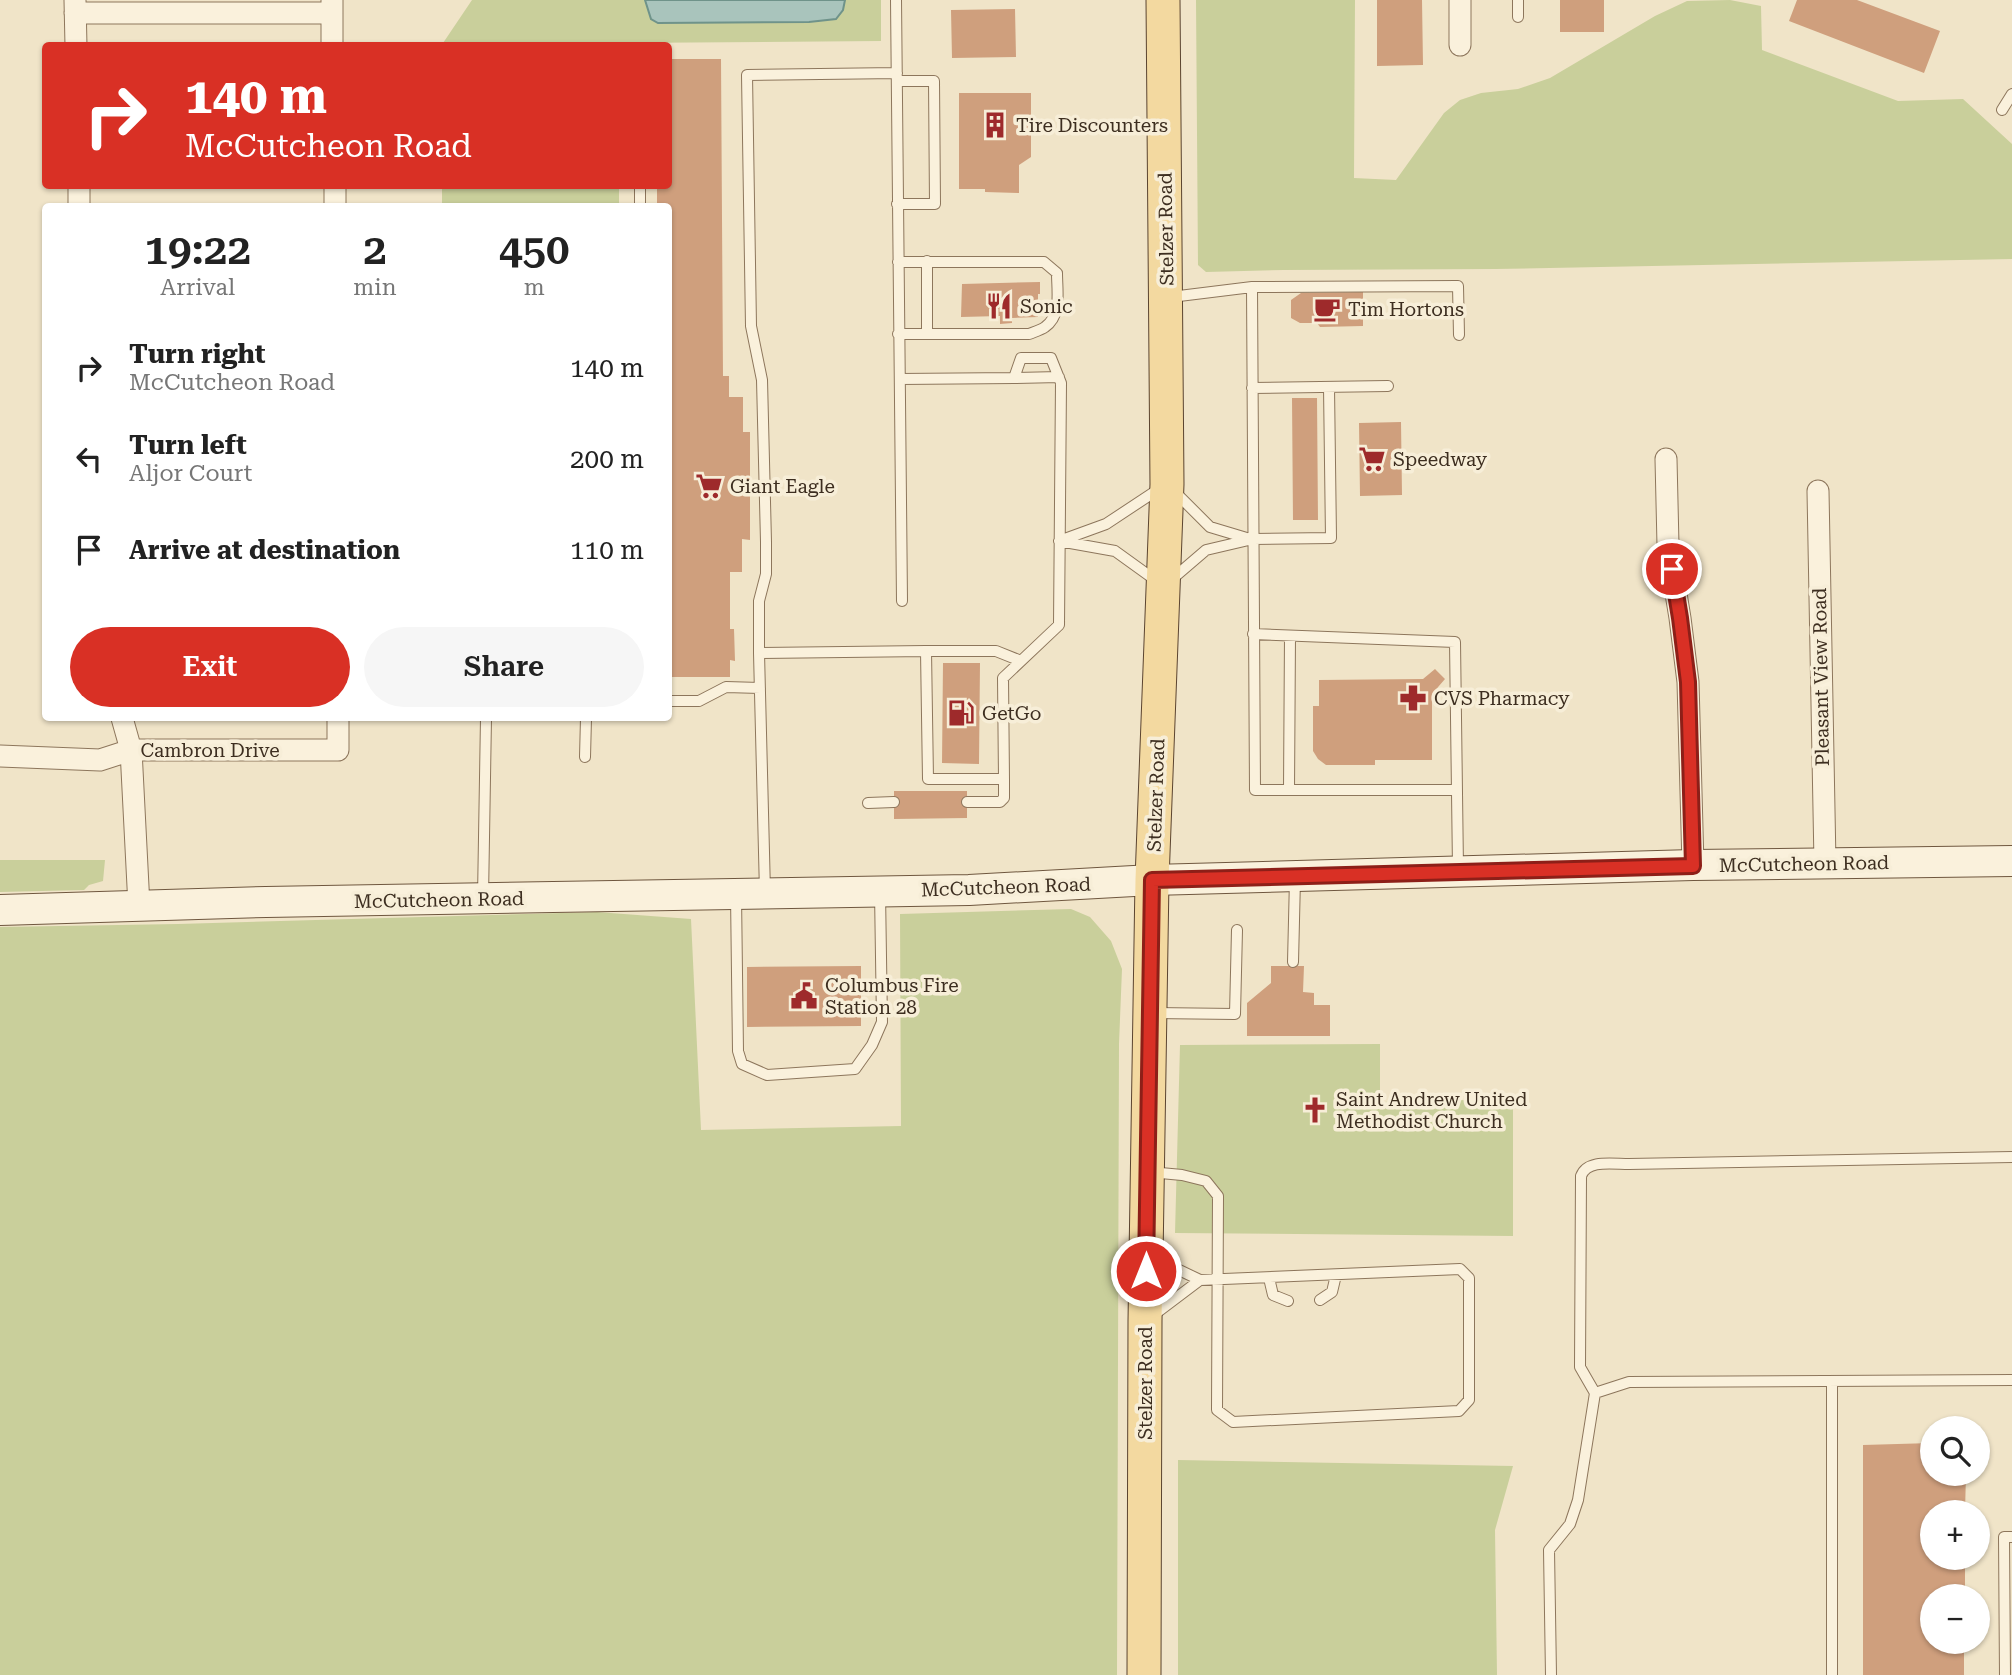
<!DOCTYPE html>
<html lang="en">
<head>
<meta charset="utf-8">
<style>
  :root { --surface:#fff; --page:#f6f6f6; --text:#222; --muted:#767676; --accent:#d93025 }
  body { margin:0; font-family:"Roboto Serif",serif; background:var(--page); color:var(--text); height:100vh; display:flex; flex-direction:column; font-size:26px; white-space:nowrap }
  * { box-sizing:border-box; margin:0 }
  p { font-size:23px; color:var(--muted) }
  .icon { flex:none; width:38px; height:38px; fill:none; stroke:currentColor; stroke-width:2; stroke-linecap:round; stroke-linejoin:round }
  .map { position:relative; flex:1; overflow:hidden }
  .drawer { position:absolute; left:42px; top:203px; width:630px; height:518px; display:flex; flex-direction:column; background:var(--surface); border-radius:7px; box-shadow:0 2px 5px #0004 }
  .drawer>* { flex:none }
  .top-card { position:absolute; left:42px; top:42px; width:630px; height:147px; border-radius:7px; box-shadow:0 2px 5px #0004; background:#d93025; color:#fff; overflow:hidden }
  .tools { position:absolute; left:1920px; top:1416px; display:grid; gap:14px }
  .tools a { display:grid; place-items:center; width:70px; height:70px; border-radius:50%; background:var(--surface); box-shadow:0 2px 5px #0004; font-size:35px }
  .pin { position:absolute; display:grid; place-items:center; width:60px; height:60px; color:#fff; margin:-30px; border:4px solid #fff; border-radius:50%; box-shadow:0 2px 7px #0007 }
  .me { position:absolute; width:77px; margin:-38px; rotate:0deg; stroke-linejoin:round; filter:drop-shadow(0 0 5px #0008) }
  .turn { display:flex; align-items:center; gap:24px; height:147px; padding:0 28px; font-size:32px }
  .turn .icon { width:91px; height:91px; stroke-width:2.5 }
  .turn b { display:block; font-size:49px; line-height:60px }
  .eta { display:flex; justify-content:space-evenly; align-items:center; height:119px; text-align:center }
  .eta b { font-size:42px; font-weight:600; line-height:49px }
  .cta { display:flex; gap:14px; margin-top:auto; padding:14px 28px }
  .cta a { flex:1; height:80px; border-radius:42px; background:var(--accent); color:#fff; font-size:28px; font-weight:600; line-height:80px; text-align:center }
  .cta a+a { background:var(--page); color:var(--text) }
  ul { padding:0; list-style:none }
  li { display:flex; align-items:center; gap:21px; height:91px; padding:0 28px }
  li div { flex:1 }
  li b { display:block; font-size:26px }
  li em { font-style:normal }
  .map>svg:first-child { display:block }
  .green { fill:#c9cf9b }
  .water { fill:#a9c4bc; stroke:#6f938a; stroke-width:2 }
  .building { fill:#cf9f7d }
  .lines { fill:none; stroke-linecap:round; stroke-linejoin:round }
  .service-casing { stroke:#8d765c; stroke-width:12 }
  .minor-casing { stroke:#8d765c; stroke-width:23 }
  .secondary-casing { stroke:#6f573f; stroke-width:32 }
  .primary-casing { stroke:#5b4430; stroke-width:35 }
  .service { stroke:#faf1dc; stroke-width:10 }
  .minor { stroke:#faf1dc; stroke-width:21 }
  .secondary { stroke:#faf1dc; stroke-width:30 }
  .primary { stroke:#f3d9a0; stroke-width:33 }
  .route-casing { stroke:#8d1f18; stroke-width:18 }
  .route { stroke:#d93025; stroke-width:12 }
  .labels { text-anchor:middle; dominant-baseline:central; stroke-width:7; stroke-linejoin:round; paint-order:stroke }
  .poi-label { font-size:19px; fill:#3d2e20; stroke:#f7eed8; text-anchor:start }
  .street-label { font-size:19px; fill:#3d2e20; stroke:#f7eed8 }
</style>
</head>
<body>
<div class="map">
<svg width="2012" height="1675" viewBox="0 0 2012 1675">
  <rect width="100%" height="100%" fill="#f0e4c8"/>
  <path class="green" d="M472,0H645L651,19L658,23L809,22L836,18L843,10L845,0H881V41L618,43V46H441Z
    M1196,0H1355L1354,178L1396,180L1444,113L1460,100L1481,93L1518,89L1550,78L1655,16L1687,1L1730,0L1761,6L1762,50L1898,101L1963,99L2012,144V259L1495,269L1284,270L1206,272L1198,265Z
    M442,186H619V206H442Z
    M0,860H105L103,881L89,885L84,890L0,892Z
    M1071,909L1090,917L1111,941L1122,969L1119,1044L1117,1675H0V927L178,924L597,912L691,919L701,1130L901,1126L900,914Z
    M1380,1044V1102L1513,1099V1236L1175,1233L1180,1045Z
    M1178,1460L1513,1466L1495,1530L1497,1675H1178Z"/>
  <path class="water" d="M645,0H845L843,10L836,19L809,22L658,23L651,19Z"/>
  <path class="building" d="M1377,0H1422L1423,65L1377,66Z
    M1560,0H1604V32H1560Z
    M1797,0H1857L1940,31L1924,73L1789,21Z
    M1015,9L1016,57L952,58L951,10Z
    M668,59H721L723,376H729V397H743V432H750V540L742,539V572H730V629H734L735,661L730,660V677H668V206H657V186H668Z
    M959,93H1031V157L1019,165V193L985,192V189H959Z
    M1040,282V294H1038V317L1012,318V323L1000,324V316L961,317L962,284Z
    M1363,292V326L1320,327L1317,323H1300L1291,318V300L1301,293Z
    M1292,398H1317L1318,520H1293Z
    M1401,422L1402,495L1360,496L1359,423Z
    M943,663H980L979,764L942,763Z
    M1435,669L1445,679L1432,694V760H1375V765H1326L1318,759L1313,751V706H1319V680L1423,679Z
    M894,791H967V818L894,819Z
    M861,966V1026L747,1027V967Z
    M1271,966H1304L1303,992L1314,993V1005H1330V1036H1247V1003L1271,983Z
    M1932,1443V1474H1966L1965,1512H1932V1558H1965V1596H1932V1642H1964V1675H1863V1445Z"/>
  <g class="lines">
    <g class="service-casing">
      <path id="service" d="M896,0L902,601
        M1518,17V0
        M897,81H934L935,204H897
        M2002,110L2012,94
        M640,186V206
        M898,262H1044L1057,273C1057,292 1062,315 1045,327C1041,330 1034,332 1029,334H898
        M1252,287L1255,790H1457
        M1171,297L1252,287L1458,286L1459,335
        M927,334V261
        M1014,378L1059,377
        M1252,388L1388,386
        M1174,491L1210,527L1250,539
        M1062,540L1106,524L1162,487
        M1059,541L1115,551L1158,582
        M1171,580L1206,550L1253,539L1331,538L1329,387
        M1253,634L1455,642L1458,868
        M926,651H996L1021,661
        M759,653V601L766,574V542L762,380L751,326L747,75L897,73
        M668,701H699L726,687L760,688
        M585,757L586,718
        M1289,790L1290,636
        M967,802H1000L1004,798V779
        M868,803L894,802
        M765,892L759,653L926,651L928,779H1004L1003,678L1059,625L1061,383L1051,358H1021L1014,378L900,379
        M736,895L738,1051L742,1064L767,1075L855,1069L872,1045L882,1022L880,892
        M483,897L486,718
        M1293,962L1295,879
        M1154,1013L1235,1014L1237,930
        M1150,1172L1182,1175L1206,1181L1218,1196L1217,1410L1233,1422L1459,1411L1469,1400V1278L1460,1269L1200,1280L1152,1257
        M1269,1278L1273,1295L1288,1301
        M1320,1300L1332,1292L1336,1275
        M1151,1317L1200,1280
        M1832,1381V1675
        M1595,1393L1629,1382L2012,1380
        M1551,1675L1549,1550L1570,1524L1578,1500L1595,1393L1580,1367L1581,1176C1587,1159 1613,1164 1629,1164L2012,1157
        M2005,1675L2004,1537H2012"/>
    </g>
    <g class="minor-casing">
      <path id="minor" d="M75,0L76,46
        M332,0V46
        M1460,0V45
        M75,13H332
        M79,186V206
        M335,186V206
        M1666,459L1668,545L1680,618L1688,682L1693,865
        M1818,491L1825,863
        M122,718L131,750L139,906
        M0,756L100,760L131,750H338V718"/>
    </g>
    <g class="secondary-casing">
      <path id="secondary" d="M0,910L266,902L969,890L1152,880L1693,865L2012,861"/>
    </g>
    <g class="primary-casing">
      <path id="primary" d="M1144,1675L1145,1321L1152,880L1167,484L1163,0"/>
    </g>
    <use href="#service" class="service"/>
    <use href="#minor" class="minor"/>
    <use href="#secondary" class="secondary"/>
    <use href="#primary" class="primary"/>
  </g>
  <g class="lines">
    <g class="route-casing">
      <path id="route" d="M1146,1271L1152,880L1693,866L1688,682L1680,618L1672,569"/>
    </g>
    <use href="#route" class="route"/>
  </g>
  <defs>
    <g id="building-bare" transform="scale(2.1)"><path d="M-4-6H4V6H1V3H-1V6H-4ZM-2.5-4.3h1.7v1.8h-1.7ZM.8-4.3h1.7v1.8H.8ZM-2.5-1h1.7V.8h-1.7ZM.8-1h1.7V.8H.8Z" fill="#9e2a2b" stroke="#f7eed8" stroke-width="2.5" paint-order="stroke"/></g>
    <g id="restaurant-bare" transform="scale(2.1)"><path d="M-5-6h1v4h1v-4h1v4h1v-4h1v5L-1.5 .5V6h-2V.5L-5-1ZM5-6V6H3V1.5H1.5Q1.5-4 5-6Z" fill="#9e2a2b" stroke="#f7eed8" stroke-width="2.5" paint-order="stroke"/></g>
    <g id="cafe-bare" transform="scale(2.1)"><path d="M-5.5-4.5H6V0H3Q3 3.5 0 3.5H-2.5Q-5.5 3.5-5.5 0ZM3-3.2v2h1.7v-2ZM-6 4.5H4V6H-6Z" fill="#9e2a2b" stroke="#f7eed8" stroke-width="2.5" paint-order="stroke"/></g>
    <g id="supermarket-bare" transform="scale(2.1)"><path d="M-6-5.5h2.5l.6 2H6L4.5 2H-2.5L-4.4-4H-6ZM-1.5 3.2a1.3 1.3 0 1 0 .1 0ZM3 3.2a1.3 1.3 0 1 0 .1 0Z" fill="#9e2a2b" stroke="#f7eed8" stroke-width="2.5" paint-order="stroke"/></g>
    <g id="pharmacy-bare" transform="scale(2.1)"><path d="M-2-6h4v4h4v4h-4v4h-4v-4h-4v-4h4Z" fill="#9e2a2b" stroke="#f7eed8" stroke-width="2.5" paint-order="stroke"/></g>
    <g id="fuel-bare" transform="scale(2.1)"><path d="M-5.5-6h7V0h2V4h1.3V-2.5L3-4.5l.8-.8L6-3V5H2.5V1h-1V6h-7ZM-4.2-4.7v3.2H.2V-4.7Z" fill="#9e2a2b" stroke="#f7eed8" stroke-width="2.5" paint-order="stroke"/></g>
    <g id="civic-bare" transform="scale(2.1)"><path d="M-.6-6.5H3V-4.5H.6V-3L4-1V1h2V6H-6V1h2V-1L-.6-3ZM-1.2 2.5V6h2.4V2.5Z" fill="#9e2a2b" stroke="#f7eed8" stroke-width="2.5" paint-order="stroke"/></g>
    <g id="church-bare" transform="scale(2.1)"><path d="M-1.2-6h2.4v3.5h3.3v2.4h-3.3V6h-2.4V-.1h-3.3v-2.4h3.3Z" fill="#9e2a2b" stroke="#f7eed8" stroke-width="2.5" paint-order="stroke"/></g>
  </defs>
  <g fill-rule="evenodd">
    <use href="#building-bare" x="995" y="125"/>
    <use href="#restaurant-bare" x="999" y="306"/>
    <use href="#cafe-bare" x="1327" y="309"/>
    <use href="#supermarket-bare" x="1372" y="459"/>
    <use href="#supermarket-bare" x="709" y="486"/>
    <use href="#pharmacy-bare" x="1413" y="698"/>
    <use href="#fuel-bare" x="961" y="713"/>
    <use href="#civic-bare" x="804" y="996"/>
    <use href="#church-bare" x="1315" y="1110"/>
  </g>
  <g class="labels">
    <g class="poi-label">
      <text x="1016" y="125">Tire Discounters</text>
      <text x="1020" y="306">Sonic</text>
      <text x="1348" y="309">Tim Hortons</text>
      <text x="1393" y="459">Speedway</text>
      <text x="730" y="486">Giant Eagle</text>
      <text x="1434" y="698">CVS Pharmacy</text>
      <text x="982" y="713">GetGo</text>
      <text x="825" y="985">Columbus Fire<tspan x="825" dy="22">Station 28</tspan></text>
      <text x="1336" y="1099">Saint Andrew United<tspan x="1336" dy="22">Methodist Church</tspan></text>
    </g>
    <g class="street-label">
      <text transform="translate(1166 229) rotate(-91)">Stelzer Road</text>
      <text transform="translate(1821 677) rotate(-91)">Pleasant View Road</text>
      <text x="210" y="750">Cambron Drive</text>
      <text transform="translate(1156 795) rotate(-88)">Stelzer Road</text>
      <text transform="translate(1804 864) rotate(-1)">McCutcheon Road</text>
      <text transform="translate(1006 887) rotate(-2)">McCutcheon Road</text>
      <text transform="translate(439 900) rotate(-1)">McCutcheon Road</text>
      <text transform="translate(1145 1383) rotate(-90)">Stelzer Road</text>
    </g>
  </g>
</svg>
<div class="tools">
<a><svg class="icon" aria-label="search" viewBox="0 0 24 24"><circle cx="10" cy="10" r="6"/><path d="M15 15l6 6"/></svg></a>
<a>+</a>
<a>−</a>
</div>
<div class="pin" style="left:1672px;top:569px;background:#d93025"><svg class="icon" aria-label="arrive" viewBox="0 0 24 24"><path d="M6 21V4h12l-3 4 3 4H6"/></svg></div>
<svg class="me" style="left:1146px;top:1271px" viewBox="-20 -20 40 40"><circle r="17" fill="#d93025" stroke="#fff" stroke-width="3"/><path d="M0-11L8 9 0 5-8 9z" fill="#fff"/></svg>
<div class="top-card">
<div class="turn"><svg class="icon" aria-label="right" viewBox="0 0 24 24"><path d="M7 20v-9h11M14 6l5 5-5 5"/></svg><div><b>140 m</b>McCutcheon Road</div></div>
</div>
<section class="drawer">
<div class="eta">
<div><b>19:22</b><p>Arrival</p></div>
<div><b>2</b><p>min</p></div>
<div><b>450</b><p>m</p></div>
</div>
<ul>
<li><svg class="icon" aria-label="right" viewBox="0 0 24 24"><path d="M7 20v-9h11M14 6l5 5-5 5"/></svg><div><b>Turn right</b><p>McCutcheon Road</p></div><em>140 m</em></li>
<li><svg class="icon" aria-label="left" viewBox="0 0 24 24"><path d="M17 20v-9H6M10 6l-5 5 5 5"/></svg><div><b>Turn left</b><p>Aljor Court</p></div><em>200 m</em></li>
<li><svg class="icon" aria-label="arrive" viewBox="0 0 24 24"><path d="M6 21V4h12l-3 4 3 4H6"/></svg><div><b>Arrive at destination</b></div><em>110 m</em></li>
</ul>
<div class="cta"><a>Exit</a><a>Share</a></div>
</section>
</div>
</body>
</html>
